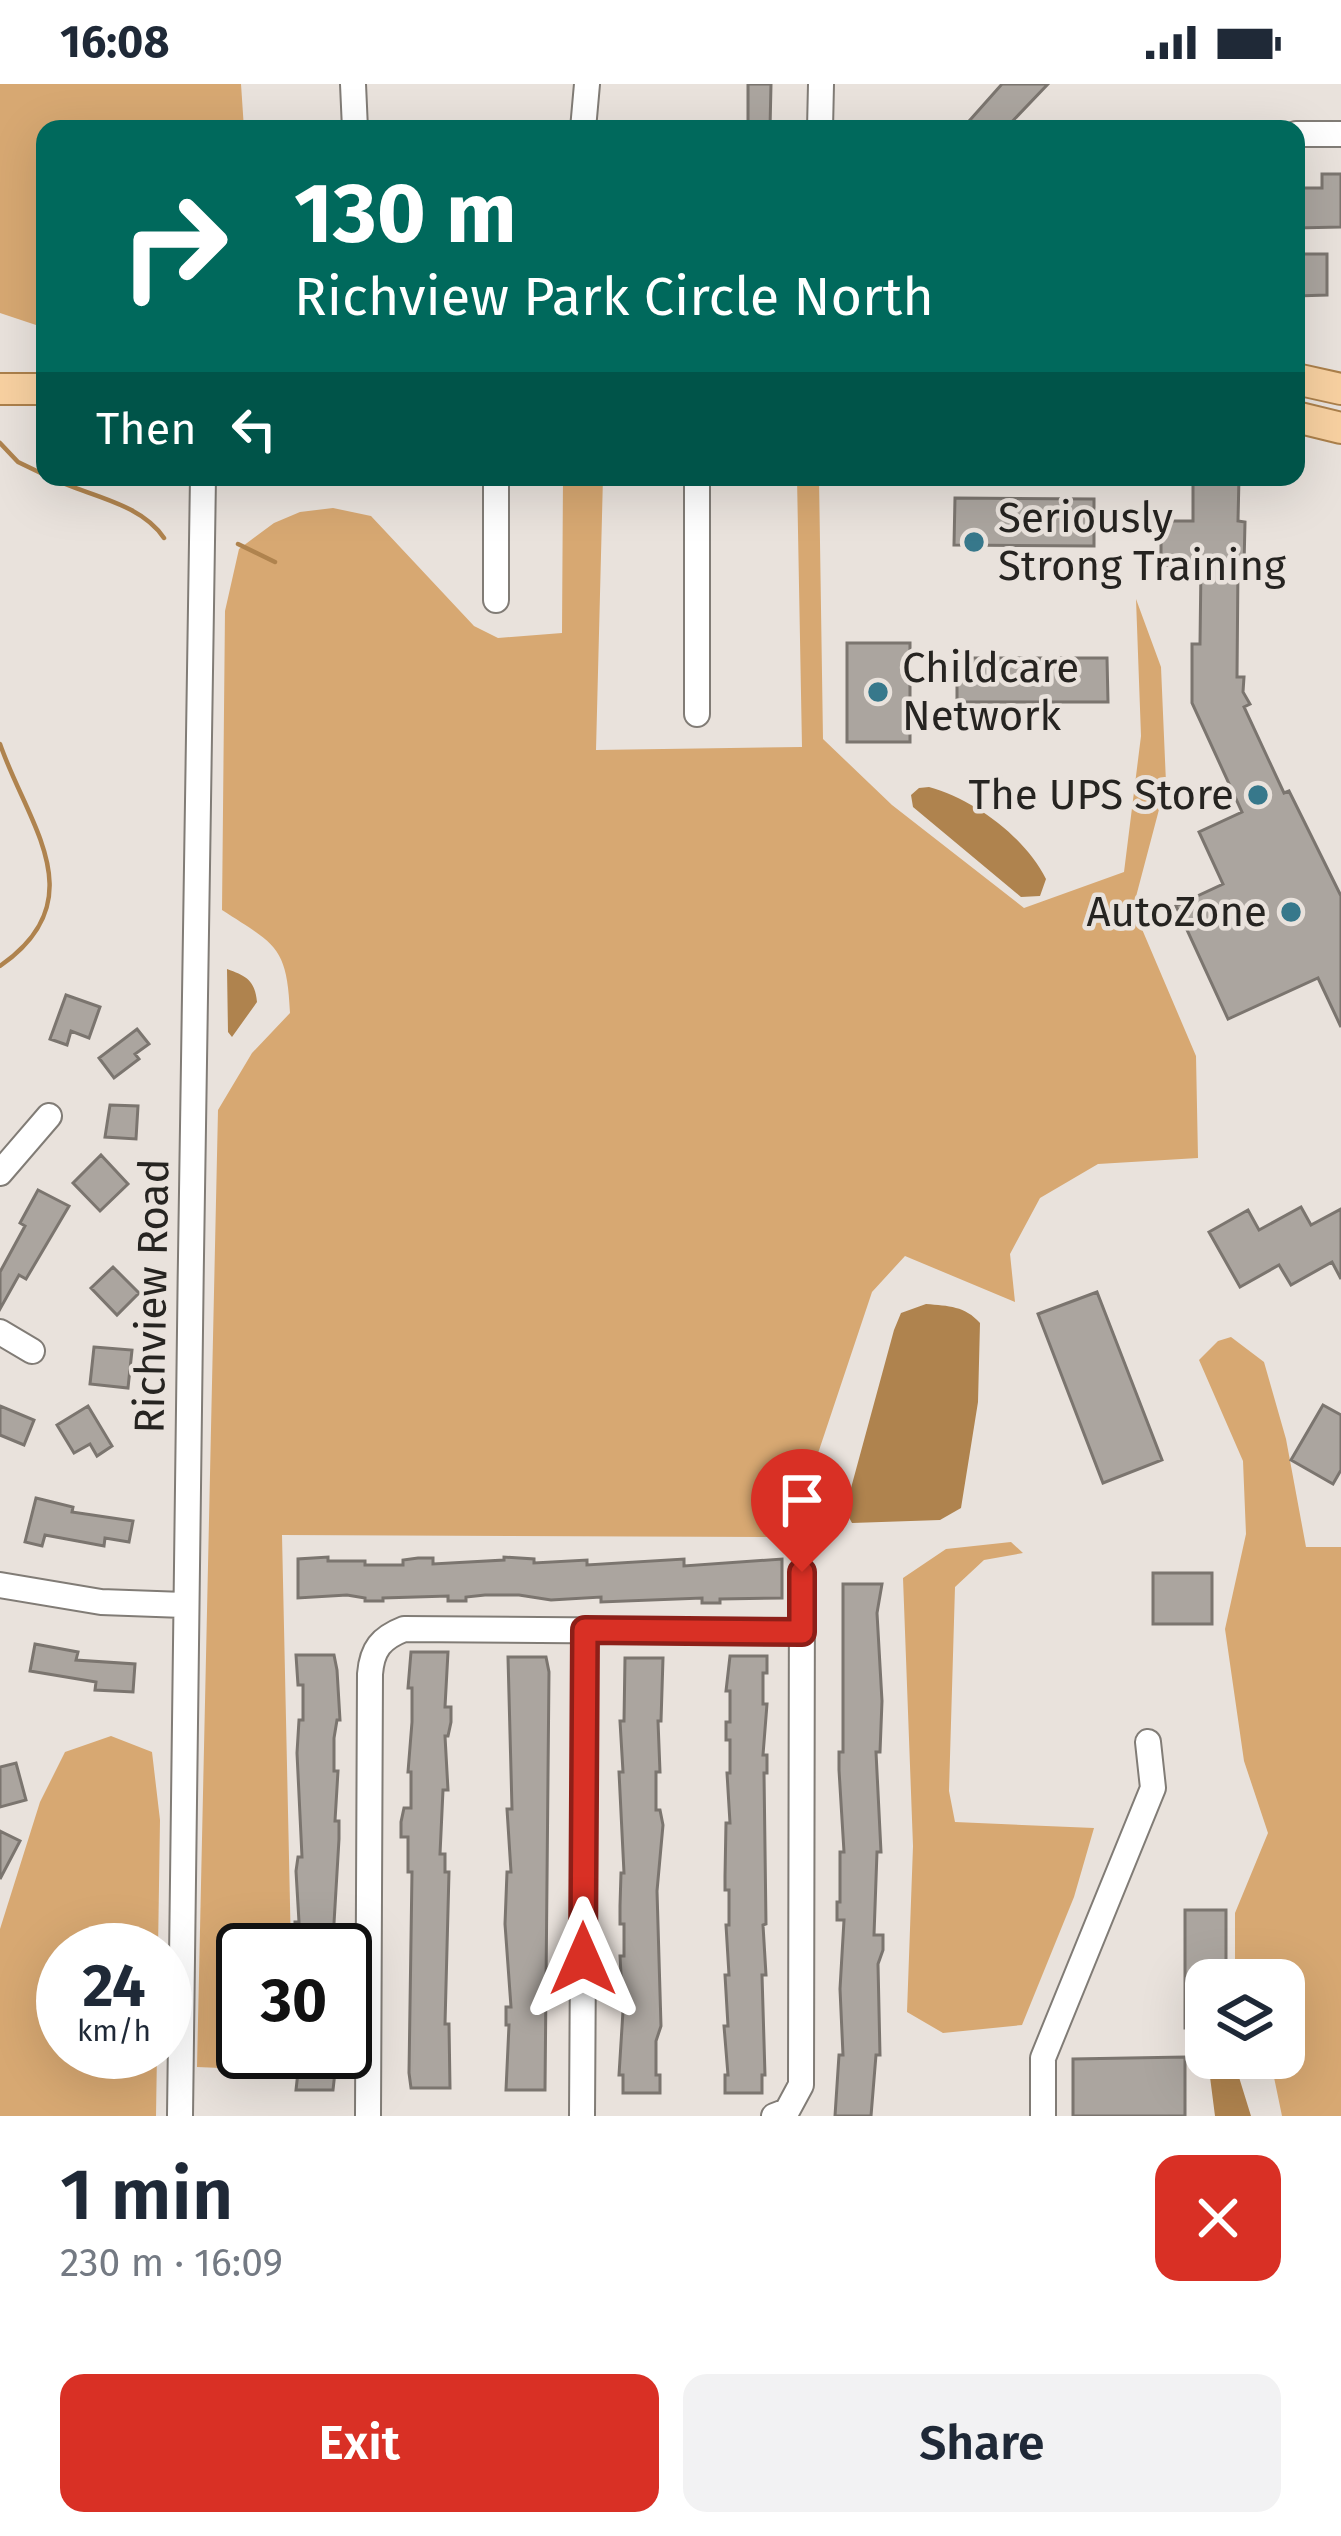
<!DOCTYPE html>
<html lang="en">
<head>
<meta charset="utf-8">
<style>
  :root { --surface:#fff; --page:#f2f2f3; --text:#1f2937; --muted:#747a83; --accent:#d93025 }
  body { margin:0; font-family:"Fira Sans",sans-serif; background:var(--page); color:var(--text); height:100vh; display:flex; flex-direction:column; font-size:45px; white-space:nowrap }
  * { box-sizing:border-box; margin:0 }
  p { font-size:39px; color:var(--muted) }
  .icon { flex:none; width:66px; height:66px; fill:none; stroke:currentColor; stroke-width:2; stroke-linecap:round; stroke-linejoin:round }
  .map { position:relative; height:2032px; overflow:hidden }
  .drawer { display:flex; flex-direction:column; background:var(--surface); flex:1 }
  .drawer>* { flex:none }
  .banner { position:absolute; left:36px; top:36px; width:1269px; height:366px; border-radius:24px; box-shadow:0 12px 48px #0002; background:#00695c; color:#fff; overflow:hidden }
  .controls { position:absolute; left:1185px; top:1875px; display:grid; gap:24px }
  .controls a { display:grid; place-items:center; width:120px; height:120px; border-radius:24px; background:var(--surface); box-shadow:0 12px 48px #0002; font-size:60px }
  .speed { position:absolute; left:36px; top:1839px; display:flex; gap:24px; font-size:60px; font-weight:700; text-align:center }
  .speed>* { display:grid; place-content:center; width:156px; height:156px; border-radius:50%; background:var(--surface); box-shadow:0 12px 48px #0002; line-height:1 }
  .speed small { font-size:30px; font-weight:400 }
  .speed .limit { border:6px solid #111; border-radius:18px; background:#fff; color:#111 }
  .pin { position:absolute; display:grid; place-items:center; width:102px; height:102px; color:#fff; margin:-123px -51px; border-radius:50% 50% 50% 0; rotate:-45deg; box-shadow:0 0 12px #0007 }
  .pin .icon { rotate:45deg }
  .me { position:absolute; width:132px; margin:-66px; rotate:0deg; stroke-linejoin:round; filter:drop-shadow(0 0 9px #0008) }
  .turn { display:flex; align-items:center; gap:42px; height:252px; padding:0 60px; font-size:54px }
  .turn .icon { width:156px; height:156px; stroke-width:2.5 }
  .turn b { display:block; font-size:84px; line-height:102px }
  .then { display:flex; align-items:center; height:114px; padding:0 60px; background:#0003; gap:24px; font-size:45px }
  .round { display:grid; place-items:center; flex:none; width:126px; height:126px; border-radius:24px; background:var(--page) }
  .head { display:flex; align-items:center; justify-content:space-between; height:204px; padding:0 60px }
  h1 { font-size:72px; font-weight:600; line-height:90px }
  .action { display:flex; gap:24px; margin-top:auto; padding:24px 60px }
  .action a { flex:1; height:138px; border-radius:24px; background:var(--accent); color:#fff; font-size:48px; font-weight:600; line-height:138px; text-align:center }
  .action a+a { background:var(--page); color:var(--text) }
  .status { display:flex; justify-content:space-between; align-items:center; height:84px; padding:0 60px; background:var(--surface); direction:ltr }
  .status svg { height:33px; fill:currentColor }
  .map>svg:first-child { display:block }
  .forest { fill:#d7a872 }
  .water { fill:#af834e }
  .lines { fill:none; stroke-linecap:round; stroke-linejoin:round }
  .stream { stroke:#af834e; stroke-width:4.5 }
  .building { fill:#aba59f; stroke:#7b756f; stroke-width:3 }
  .minor-casing { stroke:#817c76; stroke-width:28 }
  .major-casing { stroke:#ac804b; stroke-width:34 }
  .minor { stroke:#fff; stroke-width:24 }
  .major { stroke:#f8d1a1; stroke-width:30 }
  .route-casing { stroke:#8d1f18; stroke-width:30 }
  .route { stroke:#d93025; stroke-width:21 }
  .poi-dot { fill:#37788b; stroke:#e9e2dc; stroke-width:4.5 }
  .labels { text-anchor:middle; dominant-baseline:central; stroke-width:9; stroke-linejoin:round; paint-order:stroke }
  .poi-label { font-size:42px; fill:#262421; stroke:#e9e2dc; text-anchor:start }
  .street-label { font-size:42px; fill:#262421; stroke:#e9e2dc }
</style>
</head>
<body>
<div class="status"><b>16:08</b><svg viewBox="0 0 49 12"><path d="M0 12V9h3v3zM5 12V6h3v6zM10 12V3h3v9zM15 12V0h3v12zM26 1h20v11H26zM47 4h2v5h-2z"/></svg></div>
<div class="map">
<svg width="1341" height="2032" viewBox="0 0 1341 2032">
  <rect width="100%" height="100%" fill="#e9e2dc"/>
  <path class="forest" d="M0,0H241L244,45H45V244L0,229Z
    M563,393H603L596,666L802,663L797,393H819L823,655L892,721L1024,824L1124,788L1141,652L1136,515L1161,583L1166,699L1133,824L1196,972L1198,1074L1098,1080L1040,1114L1010,1170L1015,1218L905,1172L872,1208L790,1453L282,1451L291,1866H243V1968H293L294,1987L197,1983L218,1026L252,969L290,929C287,862 276,861 222,826L225,527L239,465L274,439L300,428L333,424L371,432L474,542L498,554L562,549Z
    M1231,1253L1264,1278L1286,1355L1306,1463H1341V2032H1282L1270,1974H1284V1896H1235V1829L1268,1749L1244,1677L1225,1545L1246,1450L1243,1377L1199,1276L1218,1257Z
    M1011,1458L1023,1469L984,1476L955,1503L949,1707L955,1738L1094,1744L1074,1813L1022,1941L943,1949L907,1928L913,1762L903,1494L946,1465Z
    M111,1652L152,1668L160,1736L158,1866H63V1968H157L156,2032H0V1845L40,1718L65,1668Z"/>
  <path class="water" d="M929,703C975,716 1024,752 1046,795L1040,812L1021,813L913,723L911,711L919,704Z
    M227,885C247,892 255,897 257,918L232,953L228,948Z
    M926,1220C949,1222 965,1222 980,1239L978,1318L961,1424L940,1436L852,1439L845,1426L894,1246L901,1229Z
    M1214,1987L1238,1990L1251,2032H1215L1210,1993Z"/>
  <g class="lines">
    <path class="stream" d="M0,359L18,378L45,391
      M49,393C87,412 140,418 164,454
      M238,460L275,478
      M0,660C28,741 96,815 0,882"/>
  </g>
  <path class="building" d="M748,0H771L770,45H748Z
    M1002,0H1048L1005,45H962Z
    M1322,90H1341V143L1296,144V104H1322Z
    M1296,170H1327V211L1296,212Z
    M1193,393H1239L1238,437L1245,438L1244,482L1238,481L1237,593H1244L1243,608L1250,620L1244,623L1284,709L1289,707L1341,812V943L1318,894L1228,935L1176,822L1223,800L1199,748L1242,728L1192,619V560H1200L1201,481H1161V437H1193Z
    M955,414L1094,415V462L954,461Z
    M847,559H910V658H847Z
    M957,574H1107L1108,618H957Z
    M66,911L100,923L89,954L71,947L67,961L50,955Z
    M137,945L149,960L135,970L139,975L114,994L99,974Z
    M110,1021L138,1022L136,1055L105,1053Z
    M101,1071L128,1100L100,1127L73,1099Z
    M38,1106L69,1122L26,1195L19,1191L0,1225V1188L25,1142L20,1139Z
    M1301,1123L1311,1141L1341,1125V1195L1332,1178L1291,1201L1279,1181L1240,1203L1209,1148L1248,1126L1259,1146Z
    M113,1183L139,1209L117,1231L91,1204Z
    M1097,1208L1162,1376L1103,1399L1038,1230Z
    M94,1263L132,1266L128,1304L90,1300Z
    M1323,1321L1341,1331V1386L1333,1400L1291,1376Z
    M0,1322L34,1336L24,1361L0,1351Z
    M88,1322L112,1362L97,1372L90,1360L74,1369L57,1341Z
    M36,1414L73,1423L72,1428L133,1437L129,1458L105,1454L104,1462L45,1451L42,1462L25,1458Z
    M328,1473V1477H365V1481H403V1476L418,1474H433V1480L504,1476V1473L534,1475V1479L587,1476V1481L684,1475V1482L782,1475V1514L720,1515V1519H702V1514L601,1518V1513L551,1516L519,1511H485L466,1513V1517H448V1512L383,1514V1517H365V1514L347,1511L298,1514V1475Z
    M1153,1489H1212V1540H1153Z
    M843,1500H882L877,1529L882,1617L880,1668H876L881,1768H877L874,1851H883V1866L878,1880L880,1971H876L871,2032H835L839,1971H843L840,1905L844,1836H837V1818H840V1768H844L839,1686V1668H843Z
    M35,1560L78,1568L76,1576L135,1580L133,1608L95,1606L96,1598L30,1587Z
    M411,1568H448L445,1623H451V1638L448,1652H445L448,1706H443L440,1770H445V1788H449L445,1940H449L450,2004H411L409,1989L412,1788H408V1753H401V1738L404,1724H411V1688H408L412,1638V1604H408Z
    M296,1571H334L337,1586L340,1636H337L334,1654V1687H338L335,1737H339V1755L333,1856H295V1838H299L296,1787L298,1773H302L297,1669L299,1636H303V1601H298Z
    M730,1572H767V1589H763V1620H767L763,1671H767V1689H764L766,1840L763,1841L766,1891H762L765,1991H762V2009H725V1991H728L724,1942H728L725,1891H729L726,1841H729V1806H725V1792L726,1739H730L727,1689H730V1656H726V1638H730V1607H726Z
    M508,1573H546L549,1588L545,2006H506L509,1941H506V1923H511L505,1840L507,1788H511L507,1725H512Z
    M625,1574H663L661,1637H658L660,1688H656V1726H660L663,1741L657,1807L661,1942L656,1957V1991H660V2009H623V1991H619L623,1927L620,1872H624V1840H620V1822L621,1789H624L619,1688H623L620,1637H624Z
    M16,1679L26,1716L0,1723V1683Z
    M0,1747L20,1757L0,1795Z
    M1185,1826H1226V1896H1206V1944H1185Z
    M300,1970H337L333,2006H296Z
    M1185,1973V2032H1073V1975Z"/>
  <g class="lines">
    <g class="minor-casing">
      <path id="minor" d="M353,0L355,45
        M583,45L587,0
        M820,45L821,0
        M1296,50H1341
        M496,393V516
        M697,393V630
        M0,1089L49,1032
        M0,1248L32,1267
        M0,1501L101,1518L184,1521
        M180,2032C184,1486 196,939 203,393
        M368,2032L370,1590C372,1565 381,1554 404,1545L802,1548
        M582,2032L585,1547
        M774,2032L787,2027L801,2001L802,1488
        M1043,2032V1974L1153,1704L1148,1658"/>
    </g>
    <g class="major-casing">
      <path id="major" d="M1296,295L1341,305
        M0,305H45
        M1296,333L1341,344"/>
    </g>
    <use href="#minor" class="minor"/>
    <use href="#major" class="major"/>
  </g>
  <g class="lines">
    <g class="route-casing">
      <path id="route" d="M583,1875L585,1546L802,1548V1488"/>
    </g>
    <use href="#route" class="route"/>
  </g>
  <g class="poi-dot">
    <circle cx="974" cy="458" r="12"/>
    <circle cx="878" cy="608" r="12"/>
    <circle cx="1258" cy="711" r="12"/>
    <circle cx="1291" cy="828" r="12"/>
  </g>
  <g class="labels">
    <g class="poi-label">
      <text x="998" y="434">Seriously<tspan x="998" dy="48">Strong Training</tspan></text>
      <text x="902" y="584">Childcare<tspan x="902" dy="48">Network</tspan></text>
      <text x="1234" y="711" text-anchor="end">The UPS Store</text>
      <text x="1267" y="828" text-anchor="end">AutoZone</text>
    </g>
    <g class="street-label">
      <text transform="translate(152 1212) rotate(-89)">Richview Road</text>
    </g>
  </g>
</svg>
<div class="controls">
<a><svg class="icon" aria-label="layers" viewBox="0 0 24 24"><path d="M12 4l9 5-9 5-9-5zM3 14l9 5 9-5"/></svg></a>
</div>
<div class="speed"><div>24<small>km/h</small></div><div class="limit">30</div></div>
<div class="pin" style="left:802px;top:1488px;background:#d93025"><svg class="icon" aria-label="arrive" viewBox="0 0 24 24"><path d="M6 21V4h12l-3 4 3 4H6"/></svg></div>
<svg class="me" style="left:583px;top:1875px" viewBox="-20 -20 40 40"><path d="M0-17L14 15 0 8-14 15z" fill="#d93025" stroke="#fff" stroke-width="4"/></svg>
<div class="banner">
<div class="turn"><svg class="icon" aria-label="right" viewBox="0 0 24 24"><path d="M7 20v-9h11M14 6l5 5-5 5"/></svg><div><b>130 m</b>Richview Park Circle North</div></div>
<div class="then">Then<svg class="icon" aria-label="left" viewBox="0 0 24 24"><path d="M17 20v-9H6M10 6l-5 5 5 5"/></svg></div>
</div>
</div>
<section class="drawer">
<div class="head"><div><h1>1 min</h1><p>230 m · 16:09</p></div><a class="round" style="background:#d93025;color:#fff"><svg class="icon" aria-label="close" viewBox="0 0 24 24"><path d="M6 6l12 12M18 6L6 18"/></svg></a></div>
<div class="action"><a>Exit</a><a>Share</a></div>
</section>
</body>
</html>
